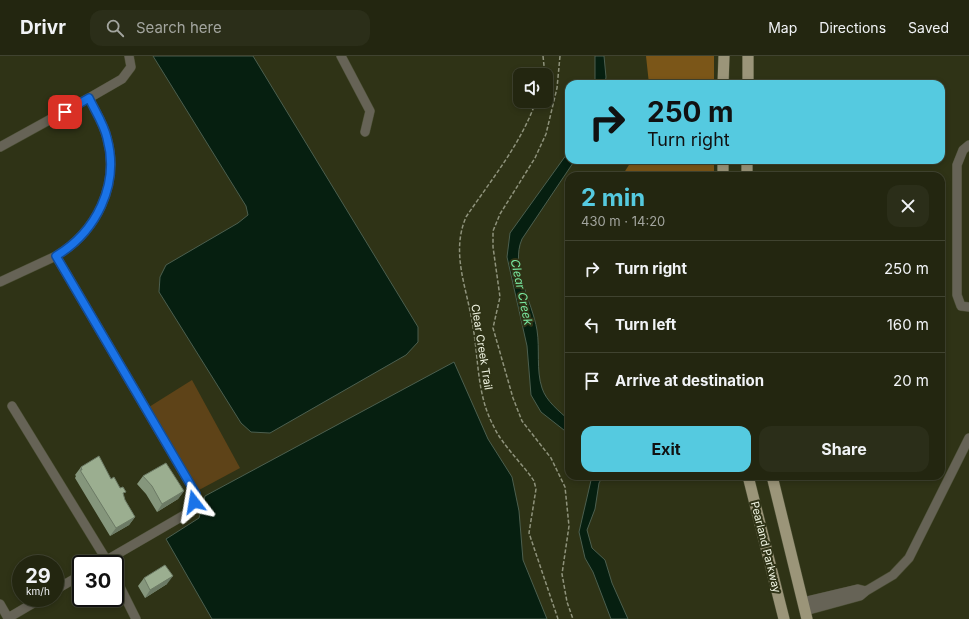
<!DOCTYPE html>
<html lang="en">
<head>
<meta charset="utf-8">
<style>
  :root { --surface:#232610; --page:#2b2e19; --text:#f1f3f6; --muted:#a3a59f; --line:#404330; --accent:#55cae0 }
  body { margin:0; font-family:Inter,sans-serif; background:var(--page); color:var(--text); height:100vh; display:flex; flex-direction:column; font-size:15px; white-space:nowrap }
  * { box-sizing:border-box; margin:0 }
  p { font-size:13px; color:var(--muted) }
  .icon { flex:none; width:22px; height:22px; fill:none; stroke:currentColor; stroke-width:2; stroke-linecap:round; stroke-linejoin:round }
  .map { position:relative; flex:1; overflow:hidden }
  .details { position:absolute; left:565px; top:116px; width:380px; height:308px; display:flex; flex-direction:column; background:var(--surface); border-radius:12px; box-shadow:0 2px 6px #0003,0 0 0 1px var(--line) }
  .details>* { flex:none }
  .top-card { position:absolute; left:565px; top:24px; width:380px; height:84px; border-radius:12px; box-shadow:0 2px 6px #0003,0 0 0 1px var(--line); background:#55cae0; color:#111; overflow:hidden }
  .fabs { position:absolute; left:513px; top:12px; display:grid; gap:8px }
  .fabs a { display:grid; place-items:center; width:40px; height:40px; border-radius:8px; background:var(--surface); box-shadow:0 2px 6px #0003,0 0 0 1px var(--line); font-size:20px }
  .speed { position:absolute; left:12px; top:499px; display:flex; gap:8px; font-size:20px; font-weight:700; text-align:center }
  .speed>* { display:grid; place-content:center; width:52px; height:52px; border-radius:50%; background:var(--surface); box-shadow:0 2px 6px #0003,0 0 0 1px var(--line); line-height:1 }
  .speed small { font-size:10px; font-weight:400 }
  .speed .limit { border:2px solid #111; border-radius:6px; background:#fff; color:#111 }
  .pin { position:absolute; display:grid; place-items:center; width:34px; height:34px; color:#fff; margin:-17px; border-radius:8px; box-shadow:0 2px 6px #0006 }
  .me { position:absolute; width:44px; margin:-22px; rotate:346deg; stroke-linejoin:round; filter:drop-shadow(0 0 3px #0008) }
  .turn { display:flex; align-items:center; gap:14px; height:84px; padding:0 16px; font-size:18px }
  .turn .icon { width:52px; height:52px; stroke-width:2.5 }
  .turn b { display:block; font-size:28px; line-height:34px }
  .round { display:grid; place-items:center; flex:none; width:42px; height:42px; border-radius:12px; background:var(--page) }
  .overview { display:flex; align-items:center; justify-content:space-between; height:68px; padding:0 16px }
  h1 { font-size:24px; font-weight:700; line-height:30px; color:var(--accent) }
  .cta { display:flex; gap:8px; margin-top:auto; padding:8px 16px }
  .cta a { flex:1; height:46px; border-radius:12px; background:var(--accent); color:#111; font-size:16px; font-weight:700; line-height:46px; text-align:center }
  .cta a+a { background:var(--page); color:var(--text) }
  ul { padding:0; list-style:none }
  li { display:flex; align-items:center; gap:12px; height:56px; padding:0 16px; border-top:1px solid var(--line) }
  li div { flex:1 }
  li b { display:block; font-size:15px }
  li em { font-style:normal }
  header { display:flex; align-items:center; gap:24px; box-sizing:border-box; height:56px; padding:0 20px; background:var(--surface); border-bottom:1px solid var(--line) }
  header strong { font-size:19px }
  nav { display:flex; gap:22px; margin-inline-start:auto; font-size:14px }
  .search { width:280px; height:36px; background:var(--page); display:flex; align-items:center; gap:10px; box-sizing:border-box; padding:0 14px; border-radius:12px; color:var(--muted); font-size:15px }
  .map>svg:first-child { display:block }
  .green { fill:#5e4318 }
  .forest { fill:#7b5618 }
  .water { fill:#061f10; stroke:#4c5f4f }
  .lines { fill:none; stroke-linecap:round; stroke-linejoin:round }
  .minor-casing { stroke:#4a4e33; stroke-width:10 }
  .major-casing { stroke:#4a4e33; stroke-width:12 }
  .path { stroke:#8f937c; stroke-width:1.5; stroke-dasharray:4 2; stroke-linecap:butt }
  .minor { stroke:#666356; stroke-width:9 }
  .major { stroke:#9b9579; stroke-width:11 }
  .wall { fill:#85967c }
  .shaded-wall { fill:#6c7a65 }
  .building { fill:#9bae90; stroke:#6c7a65 }
  .route-casing { stroke:#114b97; stroke-width:10 }
  .route { stroke:#1a73e8; stroke-width:7 }
  .labels { text-anchor:middle; dominant-baseline:central; stroke-width:4; stroke-linejoin:round; paint-order:stroke }
  .street-label { font-size:11px; fill:#f1f5e3; stroke:#2f3316 }
  .water-label { font-size:12px; font-style:italic; fill:#78e59e; stroke:#2f3316 }
</style>
</head>
<body>
<header>
<strong>Drivr</strong>
<div class="search"><svg class="icon" aria-label="search" viewBox="0 0 24 24"><circle cx="10" cy="10" r="6"/><path d="M15 15l6 6"/></svg>Search here</div>
<nav><a>Map</a><a>Directions</a><a>Saved</a></nav>
</header>
<div class="map">
<svg width="969" height="563" viewBox="0 0 969 563">
  <rect width="100%" height="100%" fill="#2f3316"/>
  <path class="green" d="M192,324L240,412L199,434L149,351Z"/>
  <path class="forest" d="M646,0H714V28H649Z
    M632,104H714V120H622Z"/>
  <path class="water" d="M153,0H253L418,271V286L406,299L270,377L251,376L241,367L159,236L160,221L166,209L238,167L248,159L246,150Z
    M595,0H604L606,21L605,28H595Z
    M569,95V104H575L522,183C510,210 532,245 537,274C540,293 536,314 542,332C546,345 559,355 569,364V378L541,356L531,339L527,290L507,201L510,177Z
    M454,306L488,383L512,421L519,455L523,504L547,563H212L166,483L199,462L205,440Z
    M592,420H603L599,427L595,453L587,474L592,492L605,504L612,527L628,563H611L593,516L585,502L579,476Z"/>
  <g class="lines">
    <g class="minor-casing">
      <path id="minor" d="M341,0L370,55L365,76
        M89,42L122,23L131,11L129,0
        M969,89L963,94L957,109V239L961,250L969,251
        M0,91L89,42C95,55 104,68 107,82C120,129 96,176 56,200
        M0,226L56,200L196,438L193,454L100,508
        M12,350L109,508
        M115,521L136,563
        M55,534L81,519
        M803,546L858,533L866,535
        M0,548L8,562L42,542
        M805,555L860,540L866,535L893,519L909,502L969,382"/>
    </g>
    <g class="major-casing">
      <path id="major" d="M723,28L724,0
        M748,28V0
        M723,104V120
        M747,120V104
        M748,420L784,563
        M772,420L807,563"/>
    </g>
    <path class="path" d="M543,0L545,19
      M560,0L557,32L546,78L535,102L500,158L493,175V191L500,241L493,272L513,342L522,365L551,402L565,431L569,470L562,518L567,546L573,563
      M536,45C521,88 491,124 466,161C451,196 466,230 472,265C479,301 476,338 494,371C503,390 522,407 534,425L536,433L529,477L558,563"/>
    <use href="#minor" class="minor"/>
    <use href="#major" class="major"/>
  </g>
  <path class="wall" d="M81,411L111,423L125,444L135,461L129,469L110,480L75,422L76,420L75,419Z
    M143,420L184,435L178,443L157,456L146,438L137,428Z
    M144,522L167,528L145,542L138,530Z"/>
  <path class="shaded-wall" d="M184,435L178,443L157,456L162,448Z
    M135,461L129,469L110,480L116,472Z
    M173,520L167,528L145,542L150,534Z"/>
  <path class="building" d="M99,400L111,423L114,421L120,432L123,431L126,436L123,437L125,444L135,461L116,472L80,414H82L81,411Z
    M166,407L184,435L162,448L152,430L143,420Z
    M165,509L173,520L150,534L144,522Z"/>
  <g class="lines">
    <g class="route-casing">
      <path id="route" d="M65,56L89,42C95,55 104,68 107,82C120,129 96,176 56,200L196,438L194,446"/>
    </g>
    <use href="#route" class="route"/>
  </g>
  <g class="labels">
    <g class="street-label">
      <text transform="translate(482 291) rotate(81)">Clear Creek Trail</text>
      <text transform="translate(766 491) rotate(76)">Pearland Parkway</text>
    </g>
    <g class="water-label">
      <text transform="translate(522 236) rotate(78)">Clear Creek</text>
    </g>
  </g>
</svg>
<div class="fabs">
<a><svg class="icon" aria-label="sound" viewBox="0 0 24 24"><path d="M4 9h4l5-4v14l-5-4H4zM17 9q2 3 0 6"/></svg></a>
</div>
<div class="speed"><div>29<small>km/h</small></div><div class="limit">30</div></div>
<div class="pin" style="left:65px;top:56px;background:#d93025"><svg class="icon" aria-label="arrive" viewBox="0 0 24 24"><path d="M6 21V4h12l-3 4 3 4H6"/></svg></div>
<svg class="me" style="left:194px;top:446px" viewBox="-20 -20 40 40"><path d="M0-17L14 15 0 8-14 15z" fill="#1a73e8" stroke="#fff" stroke-width="4"/></svg>
<div class="top-card">
<div class="turn"><svg class="icon" aria-label="right" viewBox="0 0 24 24"><path d="M7 20v-9h11M14 6l5 5-5 5"/></svg><div><b>250 m</b>Turn right</div></div>
</div>
<section class="details">
<div class="overview"><div><h1>2 min</h1><p>430 m · 14:20</p></div><a class="round"><svg class="icon" aria-label="close" viewBox="0 0 24 24"><path d="M6 6l12 12M18 6L6 18"/></svg></a></div>
<ul>
<li><svg class="icon" aria-label="right" viewBox="0 0 24 24"><path d="M7 20v-9h11M14 6l5 5-5 5"/></svg><div><b>Turn right</b></div><em>250 m</em></li>
<li><svg class="icon" aria-label="left" viewBox="0 0 24 24"><path d="M17 20v-9H6M10 6l-5 5 5 5"/></svg><div><b>Turn left</b></div><em>160 m</em></li>
<li><svg class="icon" aria-label="arrive" viewBox="0 0 24 24"><path d="M6 21V4h12l-3 4 3 4H6"/></svg><div><b>Arrive at destination</b></div><em>20 m</em></li>
</ul>
<div class="cta"><a>Exit</a><a>Share</a></div>
</section>
</div>
</body>
</html>
